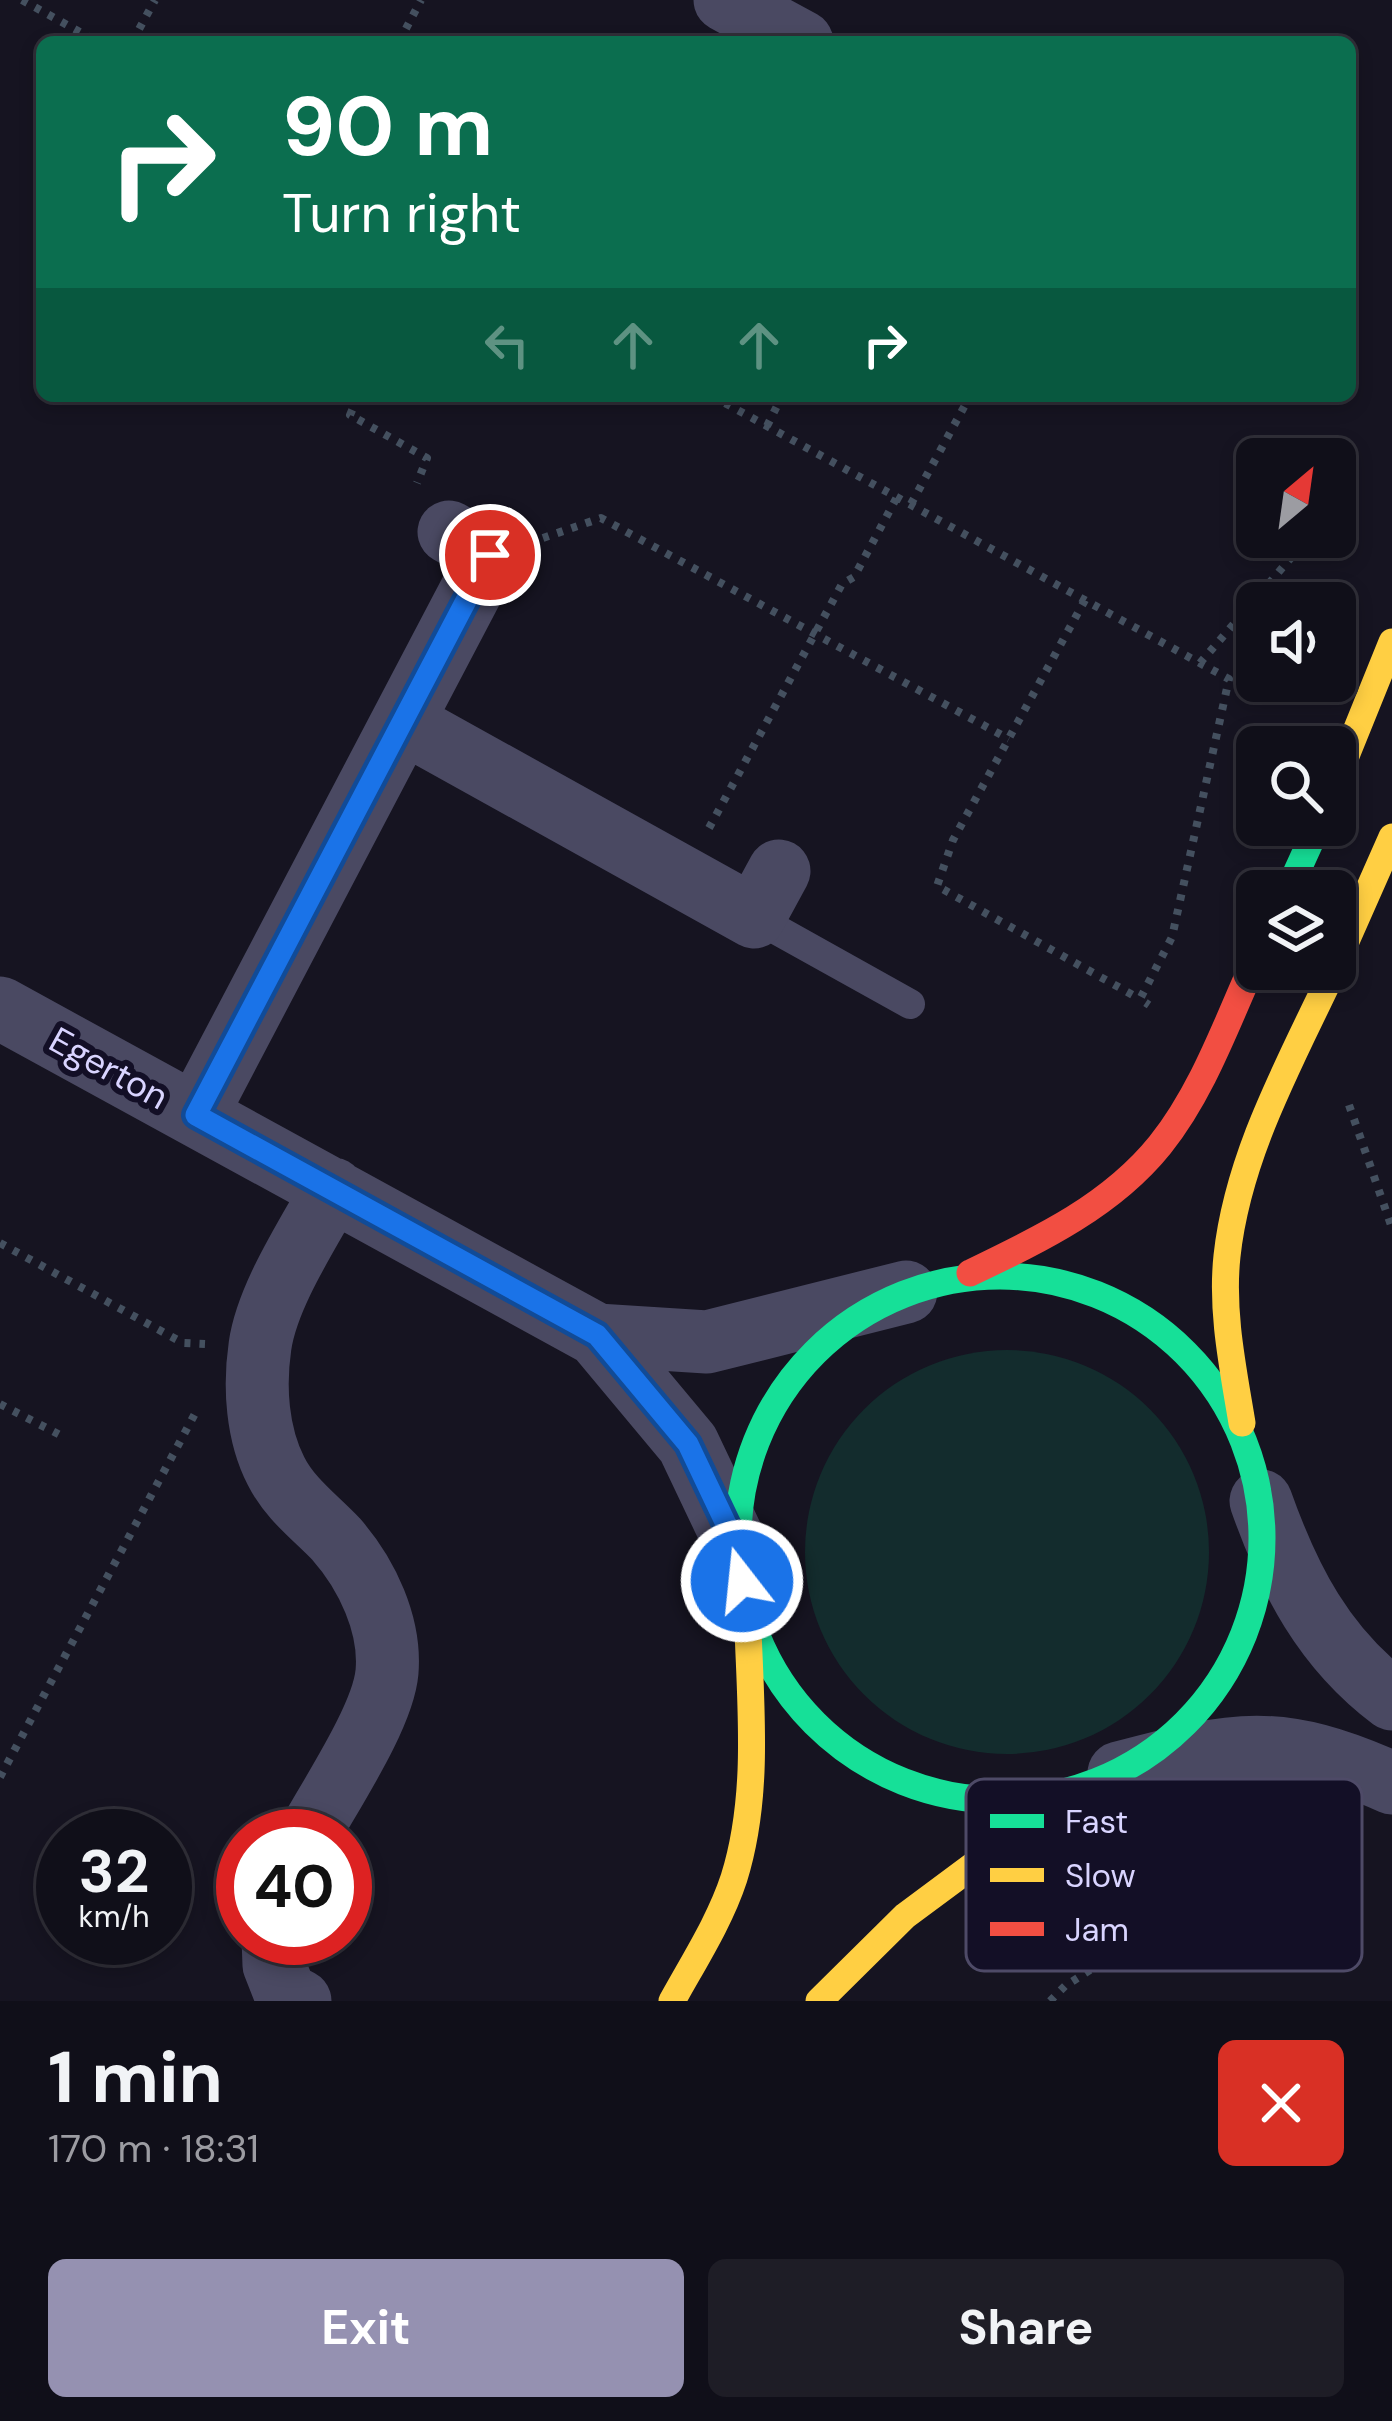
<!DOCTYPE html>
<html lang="en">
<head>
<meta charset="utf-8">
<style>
  :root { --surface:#100f19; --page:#1e1d26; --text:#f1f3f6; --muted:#9c9ca2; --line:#302f38; --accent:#9591b1 }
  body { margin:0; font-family:"DM Sans",sans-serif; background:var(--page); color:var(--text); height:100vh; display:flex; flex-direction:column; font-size:45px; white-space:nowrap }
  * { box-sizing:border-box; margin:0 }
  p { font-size:39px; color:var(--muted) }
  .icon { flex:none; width:66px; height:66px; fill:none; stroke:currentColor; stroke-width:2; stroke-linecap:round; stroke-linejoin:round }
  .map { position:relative; height:2001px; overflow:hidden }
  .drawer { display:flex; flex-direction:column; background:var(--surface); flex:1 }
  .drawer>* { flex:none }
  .guide { position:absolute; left:36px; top:36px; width:1320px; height:366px; border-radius:18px; box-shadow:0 6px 18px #0003,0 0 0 3px var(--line); background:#0b6e4f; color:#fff; overflow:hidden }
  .needle { width:78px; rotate:29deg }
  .buttons { position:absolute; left:1236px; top:438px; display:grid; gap:24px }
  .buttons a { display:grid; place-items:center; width:120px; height:120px; border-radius:18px; background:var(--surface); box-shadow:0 6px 18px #0003,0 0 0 3px var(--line); font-size:60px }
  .speed { position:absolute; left:36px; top:1809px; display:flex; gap:24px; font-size:60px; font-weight:700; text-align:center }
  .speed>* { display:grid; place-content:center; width:156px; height:156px; border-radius:50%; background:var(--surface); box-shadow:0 6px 18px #0003,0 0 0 3px var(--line); line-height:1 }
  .speed small { font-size:30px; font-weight:400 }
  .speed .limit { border:18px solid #d22; background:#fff; color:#111 }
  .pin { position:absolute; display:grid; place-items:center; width:102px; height:102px; color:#fff; margin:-51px; border:6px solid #fff; border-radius:50%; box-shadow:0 3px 12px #0007 }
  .me { position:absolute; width:132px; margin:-66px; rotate:344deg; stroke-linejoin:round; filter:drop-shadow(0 0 9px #0008) }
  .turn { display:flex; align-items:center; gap:42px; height:252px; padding:0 48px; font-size:54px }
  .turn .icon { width:156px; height:156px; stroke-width:2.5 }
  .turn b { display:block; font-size:84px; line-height:102px }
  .lanes { display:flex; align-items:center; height:114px; padding:0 48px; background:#0003; justify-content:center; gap:60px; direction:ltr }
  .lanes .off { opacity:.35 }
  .round { display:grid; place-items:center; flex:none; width:126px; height:126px; border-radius:18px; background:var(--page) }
  .head { display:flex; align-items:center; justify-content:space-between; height:204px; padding:0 48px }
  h1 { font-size:72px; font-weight:700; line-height:90px }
  .cta { display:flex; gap:24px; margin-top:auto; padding:24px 48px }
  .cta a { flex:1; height:138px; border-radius:18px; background:var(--accent); color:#fff; font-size:48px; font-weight:700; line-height:138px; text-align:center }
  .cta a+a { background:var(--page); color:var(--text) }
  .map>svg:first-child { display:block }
  .green { fill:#132c2d }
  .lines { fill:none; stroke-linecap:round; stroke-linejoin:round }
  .path { stroke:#44505f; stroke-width:8; stroke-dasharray:6 9; stroke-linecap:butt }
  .lane { stroke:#4a4962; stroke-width:30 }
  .street { stroke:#4a4962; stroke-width:63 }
  .fast { stroke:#16e098; stroke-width:27 }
  .slow { stroke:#ffcf43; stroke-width:27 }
  .jam { stroke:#f24e42; stroke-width:27 }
  .route-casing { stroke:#114b97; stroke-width:30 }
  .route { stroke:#1a73e8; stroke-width:21 }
  .labels { text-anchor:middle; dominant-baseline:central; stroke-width:12; stroke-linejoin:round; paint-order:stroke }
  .street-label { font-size:36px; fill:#d9d4ff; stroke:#130f26 }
  .key { fill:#130f26; stroke:#4e4a67; stroke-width:3 }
  .key-label { font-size:33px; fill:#d9d4ff }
</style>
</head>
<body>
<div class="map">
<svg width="1392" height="2001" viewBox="0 0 1392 2001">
  <rect width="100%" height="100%" fill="#161421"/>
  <path class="green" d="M805 1552a202 202 0 1 1 404 0a202 202 0 1 1-404 0Z"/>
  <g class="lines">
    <path class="path" d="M22,0L98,42
      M132,42L155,0
      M354,42L356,38L364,42
      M399,42L421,0
      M358,396L350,415L427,458L417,483
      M712,396L1229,679L1172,937L1140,999L1149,1005
      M767,426L782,396
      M911,504L970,396
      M1335,507L1338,503
      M543,538L601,518L1009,739
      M1085,600L953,840L937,886L1140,999
      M1200,663L1309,537
      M709,828L842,584L854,577L897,497
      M1349,1105L1392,1228
      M0,1243L183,1343L205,1344
      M0,1404L60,1435
      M0,1777L198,1408
      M1050,2001L1065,1986L1324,1821"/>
    <path class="lane" d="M754,917L910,1004"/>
    <path class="street" d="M725,0L802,42
      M403,722L754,917L779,871
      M0,1008L597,1335L688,1444L737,1547
      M196,1115L490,555L449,532
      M597,1335L707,1342L906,1292
      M1261,1501C1289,1580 1324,1648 1392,1699
      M1119,1773C1236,1742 1278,1732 1392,1783
      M308,1836C331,1794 383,1717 387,1672C391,1625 367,1574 336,1539C315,1517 290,1499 276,1471C257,1434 254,1387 260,1346C267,1296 308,1234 333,1189
      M273,1938L274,1965L285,1993L300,2001"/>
    <path class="fast" d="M1288,891L1318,825
      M738 1538a262 262 0 1 1 524 0a262 262 0 1 1-524 0Z"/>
    <path class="slow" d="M1335,783L1392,642
      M1335,966L1392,837
      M1242,1423C1233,1368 1221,1312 1227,1256C1238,1154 1291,1061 1334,969
      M672,2001C694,1961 720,1921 734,1878C759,1798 751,1712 748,1630
      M819,2001L905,1916L1068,1795"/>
    <path class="jam" d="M970,1273C1039,1240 1111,1206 1160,1145C1204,1090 1228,1019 1257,956"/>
  </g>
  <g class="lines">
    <g class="route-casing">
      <path id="route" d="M490,555L196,1115L597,1335L688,1444L737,1547L742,1581"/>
    </g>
    <use href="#route" class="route"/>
  </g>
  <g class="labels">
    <g class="street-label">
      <text transform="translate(109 1068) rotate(29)">Egerton</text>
    </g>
  </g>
  <rect x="966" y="1779" width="396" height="192" rx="18" class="key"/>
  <rect x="990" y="1814" width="54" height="14" fill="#16e098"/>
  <rect x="990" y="1868" width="54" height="14" fill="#ffcf43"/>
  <rect x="990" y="1922" width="54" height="14" fill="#f24e42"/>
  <g class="key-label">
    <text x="1065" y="1833">Fast</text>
    <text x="1065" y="1887">Slow</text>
    <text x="1065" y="1941">Jam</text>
  </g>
</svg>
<div class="buttons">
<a><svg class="needle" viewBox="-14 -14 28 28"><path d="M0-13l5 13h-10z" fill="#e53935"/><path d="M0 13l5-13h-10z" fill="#9c9ca2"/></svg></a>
<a><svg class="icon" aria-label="sound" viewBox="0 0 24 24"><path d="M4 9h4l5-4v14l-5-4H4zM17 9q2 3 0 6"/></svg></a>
<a><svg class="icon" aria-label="search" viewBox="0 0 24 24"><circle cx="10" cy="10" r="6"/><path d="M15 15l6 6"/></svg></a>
<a><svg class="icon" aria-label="layers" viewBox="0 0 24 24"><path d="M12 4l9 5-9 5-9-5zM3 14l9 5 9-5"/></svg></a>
</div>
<div class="speed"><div>32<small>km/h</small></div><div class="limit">40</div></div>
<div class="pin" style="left:490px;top:555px;background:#d93025"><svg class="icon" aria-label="arrive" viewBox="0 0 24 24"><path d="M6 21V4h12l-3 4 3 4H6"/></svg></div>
<svg class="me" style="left:742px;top:1581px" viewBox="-20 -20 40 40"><circle r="17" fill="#1a73e8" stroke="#fff" stroke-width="3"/><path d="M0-11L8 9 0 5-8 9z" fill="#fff"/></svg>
<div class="guide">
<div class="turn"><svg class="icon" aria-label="right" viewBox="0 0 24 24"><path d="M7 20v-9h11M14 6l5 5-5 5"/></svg><div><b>90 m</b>Turn right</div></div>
<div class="lanes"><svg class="icon off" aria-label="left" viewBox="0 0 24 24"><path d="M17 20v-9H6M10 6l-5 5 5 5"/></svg><svg class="icon off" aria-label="ahead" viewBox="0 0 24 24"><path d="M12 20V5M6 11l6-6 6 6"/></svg><svg class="icon off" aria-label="ahead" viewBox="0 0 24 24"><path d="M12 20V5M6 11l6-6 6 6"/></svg><svg class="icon" aria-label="right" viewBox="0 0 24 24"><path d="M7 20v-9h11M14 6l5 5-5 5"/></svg></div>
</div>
</div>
<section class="drawer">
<div class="head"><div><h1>1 min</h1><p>170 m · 18:31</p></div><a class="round" style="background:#d93025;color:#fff"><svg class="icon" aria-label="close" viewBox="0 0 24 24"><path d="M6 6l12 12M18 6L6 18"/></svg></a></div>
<div class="cta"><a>Exit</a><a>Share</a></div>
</section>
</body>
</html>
